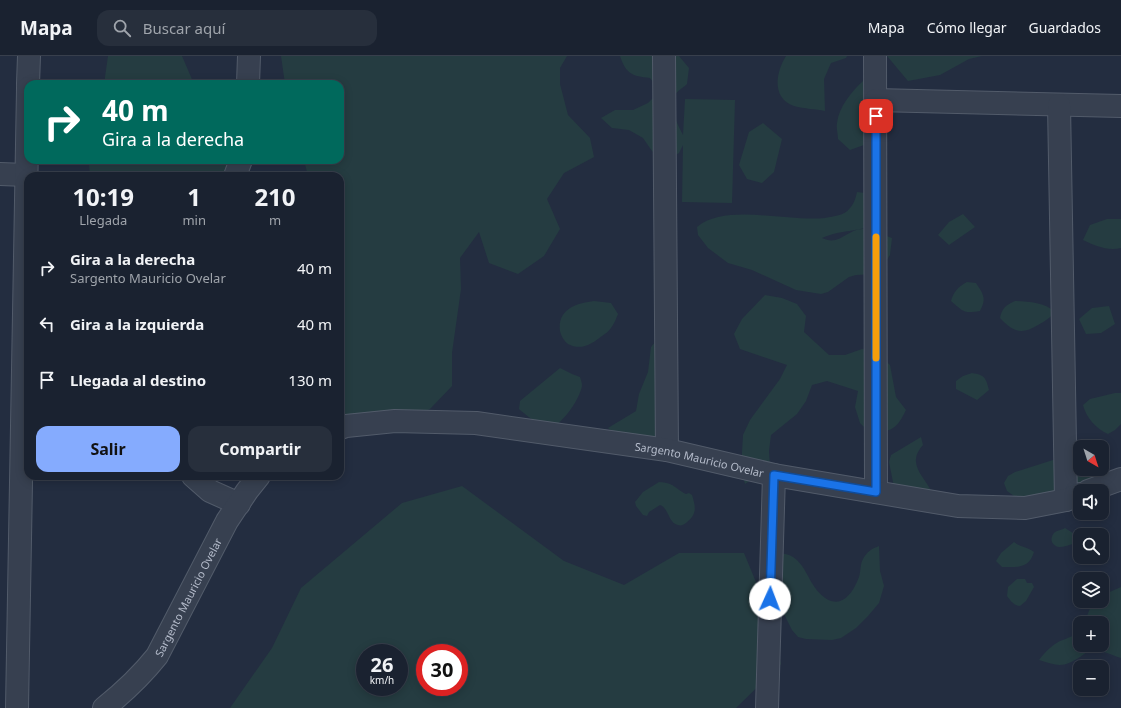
<!DOCTYPE html>
<html lang="es">
<head>
<meta charset="utf-8">
<style>
  :root { --surface:#1a2230; --page:#272f3c; --text:#f1f3f6; --muted:#9fa4ab; --line:#383f4c; --accent:#85abfe }
  body { margin:0; font-family:"Noto Sans",sans-serif; background:var(--page); color:var(--text); height:100vh; display:flex; flex-direction:column; font-size:15px; white-space:nowrap }
  * { box-sizing:border-box; margin:0 }
  p { font-size:13px; color:var(--muted) }
  .icon { flex:none; width:22px; height:22px; fill:none; stroke:currentColor; stroke-width:2; stroke-linecap:round; stroke-linejoin:round }
  .map { position:relative; flex:1; overflow:hidden }
  .side { position:absolute; left:24px; top:116px; width:320px; height:308px; display:flex; flex-direction:column; background:var(--surface); border-radius:12px; box-shadow:0 2px 10px #0003,0 0 0 1px var(--line) }
  .side>* { flex:none }
  .banner { position:absolute; left:24px; top:24px; width:320px; height:84px; border-radius:12px; box-shadow:0 2px 10px #0003,0 0 0 1px var(--line); background:#00695c; color:#fff; overflow:hidden }
  .needle { width:26px; rotate:141deg }
  .tools { position:absolute; left:1073px; top:384px; display:grid; gap:8px }
  .tools a { display:grid; place-items:center; width:36px; height:36px; border-radius:8px; background:var(--surface); box-shadow:0 2px 10px #0003,0 0 0 1px var(--line); font-size:20px }
  .speed { position:absolute; left:356px; top:588px; display:flex; gap:8px; font-size:20px; font-weight:700; text-align:center }
  .speed>* { display:grid; place-content:center; width:52px; height:52px; border-radius:50%; background:var(--surface); box-shadow:0 2px 10px #0003,0 0 0 1px var(--line); line-height:1 }
  .speed small { font-size:10px; font-weight:400 }
  .speed .limit { border:6px solid #d22; background:#fff; color:#111 }
  .pin { position:absolute; display:grid; place-items:center; width:34px; height:34px; color:#fff; margin:-17px; border-radius:8px; box-shadow:0 2px 6px #0006 }
  .me { position:absolute; width:44px; margin:-22px; rotate:2deg; stroke-linejoin:round; filter:drop-shadow(0 0 3px #0008) }
  .turn { display:flex; align-items:center; gap:14px; height:84px; padding:0 12px; font-size:18px }
  .turn .icon { width:52px; height:52px; stroke-width:2.5 }
  .turn b { display:block; font-size:28px; line-height:34px }
  .eta { display:flex; justify-content:space-evenly; align-items:center; height:68px; text-align:center }
  .eta b { font-size:24px; font-weight:700; line-height:28px }
  .action { display:flex; gap:8px; margin-top:auto; padding:8px 12px }
  .action a { flex:1; height:46px; border-radius:12px; background:var(--accent); color:#111; font-size:16px; font-weight:700; line-height:46px; text-align:center }
  .action a+a { background:var(--page); color:var(--text) }
  ul { padding:0; list-style:none }
  li { display:flex; align-items:center; gap:12px; height:56px; padding:0 12px }
  li div { flex:1 }
  li b { display:block; font-size:15px }
  li em { font-style:normal }
  header { display:flex; align-items:center; gap:24px; box-sizing:border-box; height:56px; padding:0 20px; background:var(--surface); border-bottom:1px solid var(--line) }
  header strong { font-size:19px }
  nav { display:flex; gap:22px; margin-inline-start:auto; font-size:14px }
  .search { width:280px; height:36px; background:var(--page); display:flex; align-items:center; gap:10px; box-sizing:border-box; padding:0 14px; border-radius:12px; color:var(--muted); font-size:15px }
  .map>svg:first-child { display:block }
  .green { fill:#253c41; fill-rule:evenodd }
  .lines { fill:none; stroke-linecap:round; stroke-linejoin:round }
  .minor-casing { stroke:#525b6a; stroke-width:24 }
  .minor { stroke:#374050; stroke-width:22 }
  .route-casing { stroke:#114b97; stroke-width:10 }
  .route { stroke:#1a73e8; stroke-width:7 }
  .slow { stroke:#f59e0b; stroke-width:7 }
  .labels { text-anchor:middle; dominant-baseline:central; stroke-width:4; stroke-linejoin:round; paint-order:stroke }
  .street-label { font-size:11px; fill:#b4bbca; stroke:#1c2535 }
</style>
</head>
<body>
<header>
<strong>Mapa</strong>
<div class="search"><svg class="icon" aria-label="search" viewBox="0 0 24 24"><circle cx="10" cy="10" r="6"/><path d="M15 15l6 6"/></svg>Buscar aquí</div>
<nav><a>Mapa</a><a>Cómo llegar</a><a>Guardados</a></nav>
</header>
<div class="map">
<svg width="1121" height="652" viewBox="0 0 1121 652">
  <rect width="100%" height="100%" fill="#232d40"/>
  <path class="green" d="M108,0H182L194,28H104Z
    M281,0H567L560,12V28L568,59L590,82L594,101L564,117L547,143L560,173L544,200L518,218L489,207L479,176L460,202L461,233L452,297V330L430,353L401,367L340,377V120H306L307,116L304,104H340V28H285Z
    M620,0H679L689,12L687,28C684,31 677,35 675,39C669,53 677,67 683,79L685,43L735,44L732,147L682,146L683,89L679,97L665,105L652,95L643,82L629,74L612,72L601,62L615,54H633L648,47L660,35L650,22C632,20 626,18 620,0Z
    M786,0H847L846,2L831,7L824,23L825,55C816,53 804,53 794,50C771,42 776,16 786,0Z
    M887,0H982L969,3L940,19L908,25Z
    M863,25L885,41L895,55L889,70L864,89L850,94L838,83C838,78 836,72 837,67C839,51 851,36 863,25Z
    M763,67L782,83L774,116L762,127L747,123L739,109L749,76Z
    M91,104H228L230,120H90L89,108Z
    M857,136L865,137L886,150L887,158L885,165C866,176 841,173 822,182C840,191 847,172 864,173C873,174 883,179 892,182L890,199L884,208L873,218L856,219L849,221L828,236L821,238L796,234L752,214L728,207L708,192L698,179L697,171C726,147 787,166 825,162C834,160 844,160 850,152C854,148 856,141 857,136Z
    M963,158L975,171L949,189L938,179L949,166Z
    M1107,163H1121V192C1107,195 1096,190 1083,184L1090,169Z
    M967,226L976,227C983,238 987,242 980,255C963,258 963,255 951,245C954,235 958,231 967,226Z
    M765,239L782,242L797,248L806,260L804,276L829,299H845L862,293L877,297L890,309L896,341L906,354C897,373 892,375 871,378L860,367L855,351L858,335L827,325L812,329L806,345L797,358L771,379L769,395L770,411L745,428L741,413L743,379L750,364L780,323L787,309L740,293L734,278L742,263Z
    M594,245L611,247L618,258C616,263 614,268 611,272C609,275 605,278 602,280C592,288 581,295 568,288C564,285 561,280 560,275C557,253 577,247 594,245Z
    M1015,245C1030,246 1044,246 1055,256C1050,262 1045,265 1038,269C1022,279 1013,276 1000,262C1002,252 1006,249 1015,245Z
    M1109,250L1115,268L1101,277L1086,278L1079,263L1092,252Z
    M656,285L663,383L615,378L608,372C617,366 627,361 636,355L639,338L648,316L651,291Z
    M560,312L572,318L580,321C581,324 582,327 582,330C579,344 566,362 555,370C537,368 533,365 519,353L520,345Z
    M972,317C985,319 986,322 989,334L977,344L956,333V325L963,320Z
    M1115,337H1121V368L1115,374L1108,378C1096,373 1086,361 1083,349L1090,343Z
    M921,381L923,389C905,409 926,421 933,439L894,431L889,406L891,399Z
    M1080,399V413H1100L1099,430L1070,439L1023,440H1014L1007,435L1004,427L1008,420L1015,416L1053,404Z
    M659,426C675,427 674,432 686,438L689,437L692,439C696,452 697,458 686,467C683,469 681,470 678,469C668,467 669,452 660,449L649,456L647,460L643,459L636,450L635,446L643,436Z
    M462,430L564,505L624,529L679,497H744L770,560L781,608L736,652H230L272,592L301,532L402,447ZM365,597H399V631H365ZM425,597H459V631H425Z
    M1065,472L1076,479L1075,487C1070,489 1064,491 1059,491C1052,490 1049,483 1054,477C1057,474 1062,474 1065,472Z
    M1014,486C1021,492 1026,490 1034,496C1029,513 1017,511 1002,511L996,505L1001,497Z
    M879,490L880,515L884,530L879,547L868,560L856,572L841,582L832,584L806,583L798,581L792,574L777,544L775,498C792,495 801,506 808,520C823,550 845,558 859,521C861,515 860,508 863,503C867,496 871,493 879,490Z
    M1017,523H1025L1027,527H1032L1034,531L1026,545L1020,550C1013,549 1011,545 1007,540L1008,531Z
    M1121,531V602C1112,599 1100,593 1091,594C1087,595 1083,599 1080,601C1063,612 1058,610 1039,604C1045,596 1052,589 1060,585C1068,582 1074,580 1080,575V589H1102V567H1084L1091,550L1095,545H1102L1103,539Z"/>
  <g class="lines">
    <g class="minor-casing">
      <g id="minor">
        <path d="M664,0L667,394"/>
        <path d="M875,0L876,436"/>
        <path d="M28,28L29,0"/>
        <path d="M248,28L249,0"/>
        <path d="M876,44L1121,50"/>
        <path d="M1059,49L1066,444"/>
        <path d="M0,118L26,119"/>
        <path d="M235,120L241,104"/>
        <path id="s1" d="M340,372L346,370L395,365L476,367L667,394L774,419L958,450L1025,452L1066,444L1080,438"/>
        <path d="M193,420L210,435L239,448"/>
        <path d="M1088,435L1121,423"/>
        <path d="M17,652L28,32"/>
        <path id="s2" d="M104,652C124,636 141,620 157,600L227,465L247,435L259,420"/>
        <path d="M767,652L774,419"/>
      </g>
    </g>
    <use href="#minor" class="minor"/>
  </g>
  <g class="lines">
    <g class="route-casing">
      <path id="route" d="M770,543L774,419L876,436V60"/>
    </g>
    <use href="#route" class="route"/>
    <path class="slow" d="M876,181V302"/>
  </g>
  <g class="labels">
    <g class="street-label">
      <text stroke="none"><textPath href="#s1" startOffset="363">Sargento Mauricio Ovelar</textPath></text>
      <text stroke="none"><textPath href="#s2" startOffset="141">Sargento Mauricio Ovelar</textPath></text>
    </g>
  </g>
</svg>
<div class="tools">
<a><svg class="needle" viewBox="-14 -14 28 28"><path d="M0-13l5 13h-10z" fill="#e53935"/><path d="M0 13l5-13h-10z" fill="#9fa4ab"/></svg></a>
<a><svg class="icon" aria-label="sound" viewBox="0 0 24 24"><path d="M4 9h4l5-4v14l-5-4H4zM17 9q2 3 0 6"/></svg></a>
<a><svg class="icon" aria-label="search" viewBox="0 0 24 24"><circle cx="10" cy="10" r="6"/><path d="M15 15l6 6"/></svg></a>
<a><svg class="icon" aria-label="layers" viewBox="0 0 24 24"><path d="M12 4l9 5-9 5-9-5zM3 14l9 5 9-5"/></svg></a>
<a>+</a>
<a>−</a>
</div>
<div class="speed"><div>26<small>km/h</small></div><div class="limit">30</div></div>
<div class="pin" style="left:876px;top:60px;background:#d93025"><svg class="icon" aria-label="arrive" viewBox="0 0 24 24"><path d="M6 21V4h12l-3 4 3 4H6"/></svg></div>
<svg class="me" style="left:770px;top:543px" viewBox="-20 -20 40 40"><circle r="19" fill="#fff"/><path d="M0-13L10 11 0 6-10 11z" fill="#1a73e8"/></svg>
<div class="banner">
<div class="turn"><svg class="icon" aria-label="right" viewBox="0 0 24 24"><path d="M7 20v-9h11M14 6l5 5-5 5"/></svg><div><b>40 m</b>Gira a la derecha</div></div>
</div>
<section class="side">
<div class="eta">
<div><b>10:19</b><p>Llegada</p></div>
<div><b>1</b><p>min</p></div>
<div><b>210</b><p>m</p></div>
</div>
<ul>
<li><svg class="icon" aria-label="right" viewBox="0 0 24 24"><path d="M7 20v-9h11M14 6l5 5-5 5"/></svg><div><b>Gira a la derecha</b><p>Sargento Mauricio Ovelar</p></div><em>40 m</em></li>
<li><svg class="icon" aria-label="left" viewBox="0 0 24 24"><path d="M17 20v-9H6M10 6l-5 5 5 5"/></svg><div><b>Gira a la izquierda</b></div><em>40 m</em></li>
<li><svg class="icon" aria-label="arrive" viewBox="0 0 24 24"><path d="M6 21V4h12l-3 4 3 4H6"/></svg><div><b>Llegada al destino</b></div><em>130 m</em></li>
</ul>
<div class="action"><a>Salir</a><a>Compartir</a></div>
</section>
</div>
</body>
</html>
